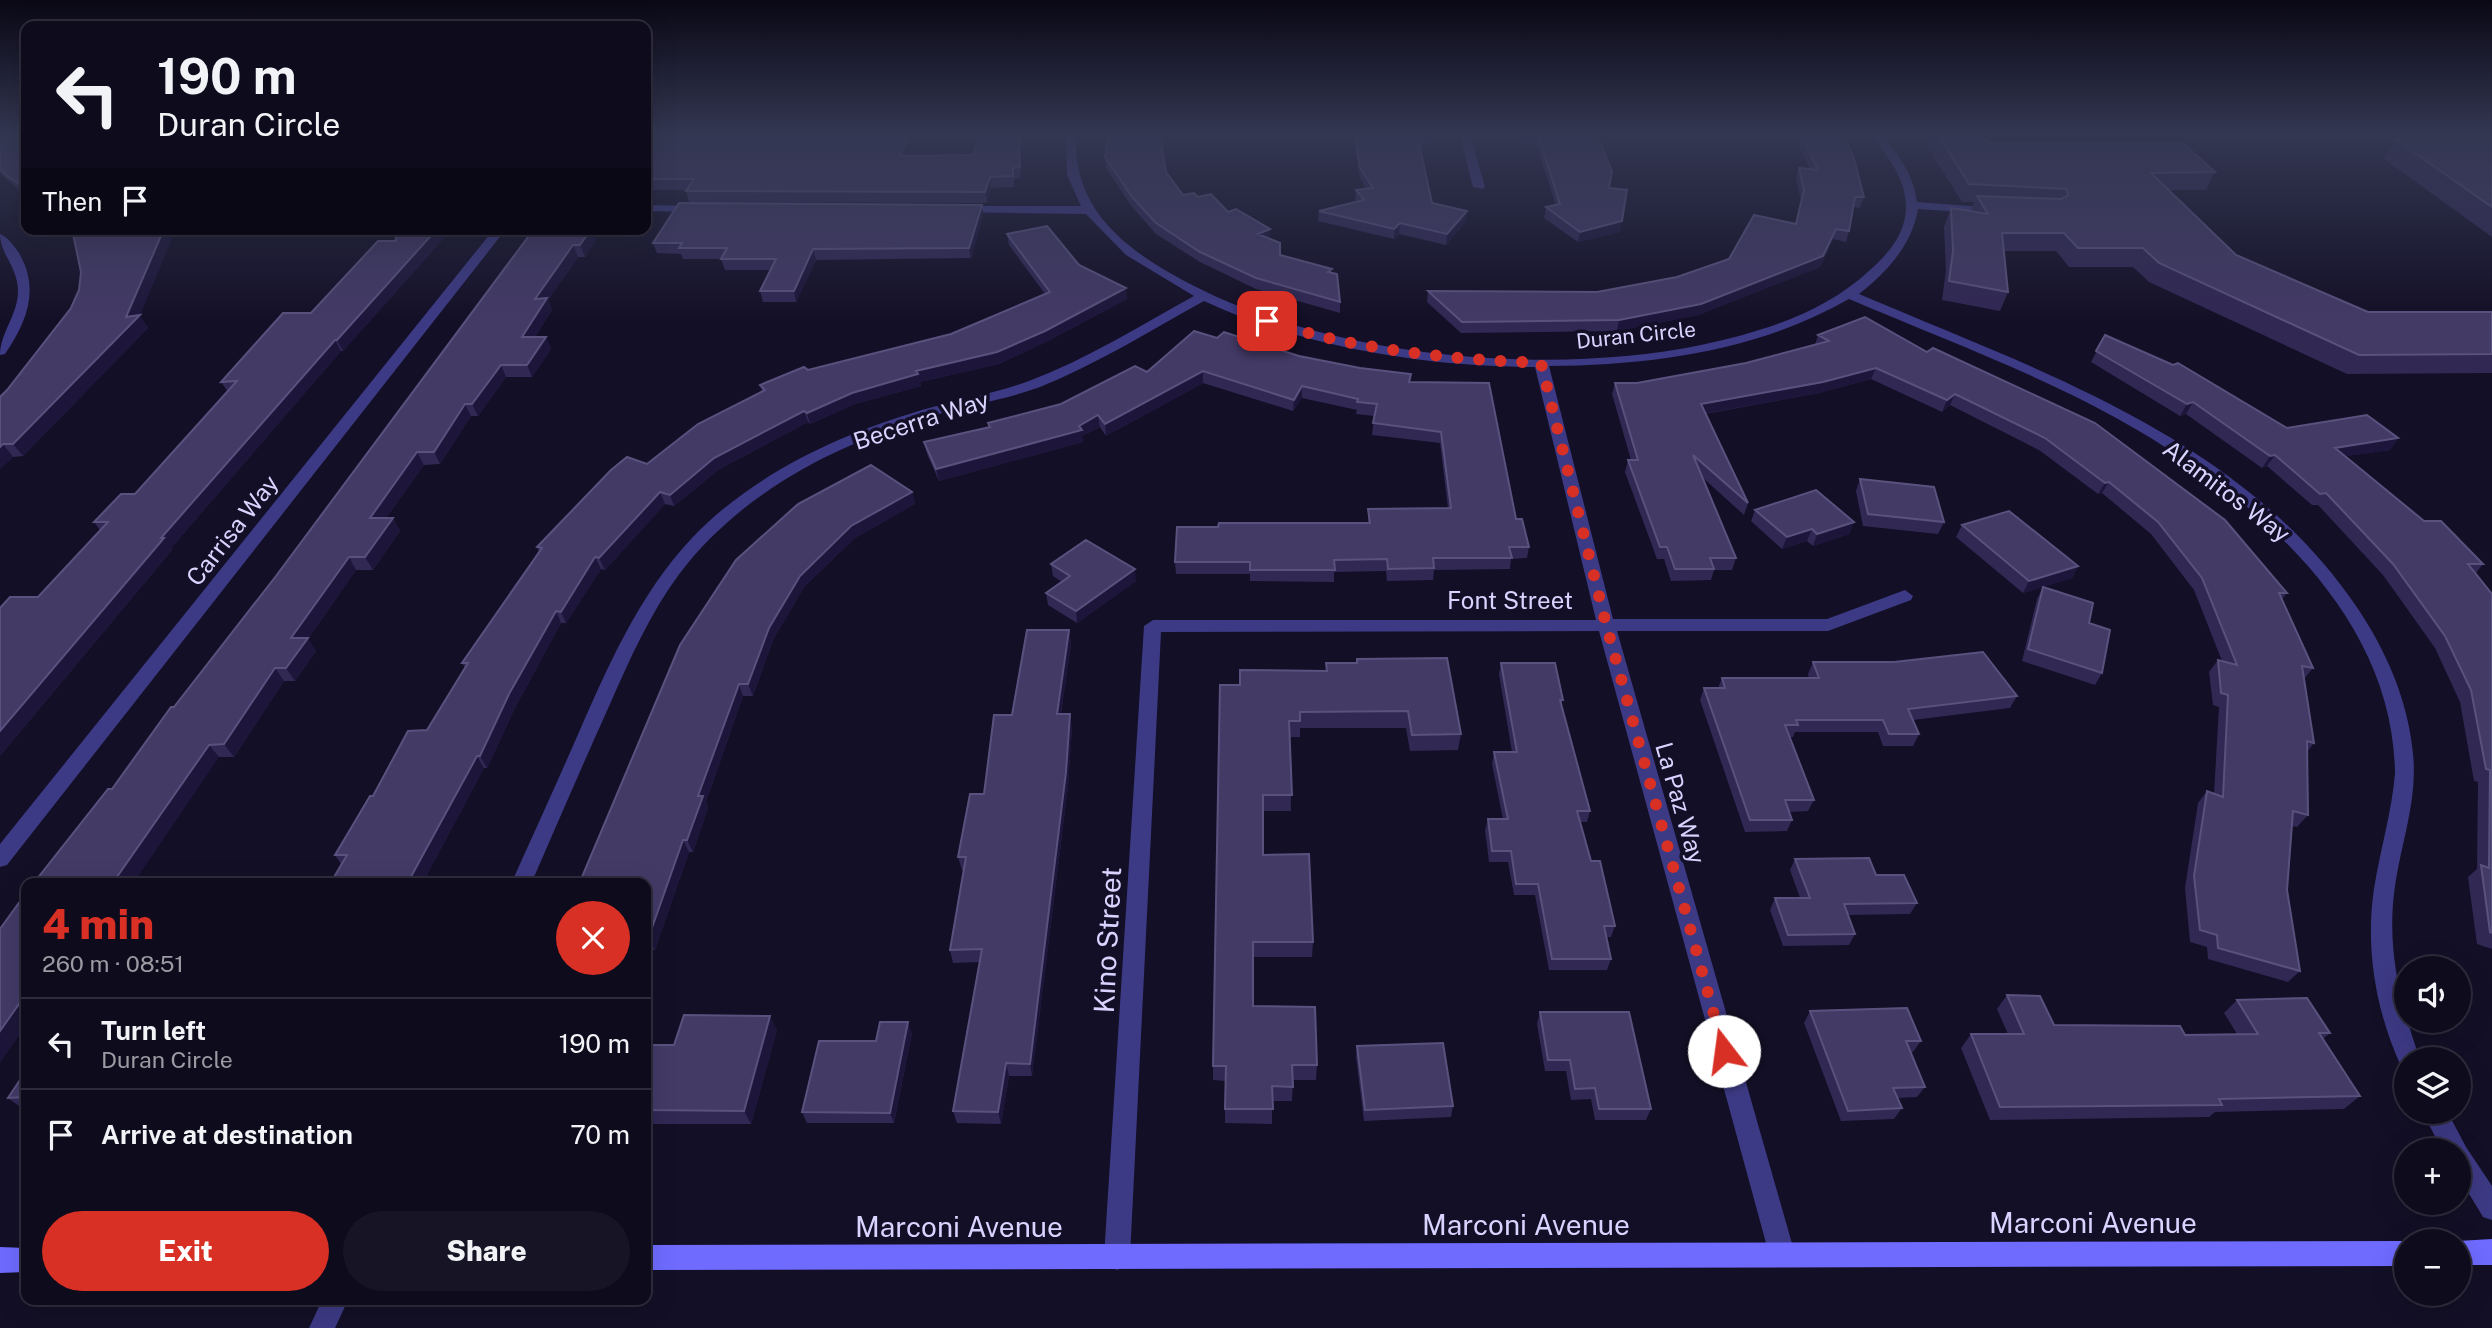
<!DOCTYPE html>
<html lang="en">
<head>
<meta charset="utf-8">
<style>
  :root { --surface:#0e0b1c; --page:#171425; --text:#f1f3f6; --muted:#9b9ba3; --line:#2e2b3b; --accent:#d93025 }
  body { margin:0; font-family:"Public Sans",sans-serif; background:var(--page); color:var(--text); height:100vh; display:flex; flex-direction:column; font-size:26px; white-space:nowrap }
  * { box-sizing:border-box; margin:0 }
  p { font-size:23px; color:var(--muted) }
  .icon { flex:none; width:38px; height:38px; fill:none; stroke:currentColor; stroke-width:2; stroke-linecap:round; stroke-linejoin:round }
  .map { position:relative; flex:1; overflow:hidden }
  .drawer { position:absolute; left:21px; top:878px; width:630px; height:427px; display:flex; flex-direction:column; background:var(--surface); border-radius:14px; box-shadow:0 7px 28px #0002,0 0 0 2px var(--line) }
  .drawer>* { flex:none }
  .hud { position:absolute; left:21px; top:21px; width:630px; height:214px; border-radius:14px; box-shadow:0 7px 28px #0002,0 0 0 2px var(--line); background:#0e0b1c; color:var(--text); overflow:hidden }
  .controls { position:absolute; left:2394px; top:956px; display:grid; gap:14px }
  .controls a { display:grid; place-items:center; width:77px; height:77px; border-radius:50%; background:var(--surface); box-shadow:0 7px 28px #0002,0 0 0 2px var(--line); font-size:35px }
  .pin { position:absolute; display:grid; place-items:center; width:60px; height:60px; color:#fff; margin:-30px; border-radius:14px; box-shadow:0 4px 10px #0006 }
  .me { position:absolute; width:77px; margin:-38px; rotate:345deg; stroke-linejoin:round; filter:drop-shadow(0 0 5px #0008) }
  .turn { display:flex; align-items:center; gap:24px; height:147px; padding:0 21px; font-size:32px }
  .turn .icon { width:91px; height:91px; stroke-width:2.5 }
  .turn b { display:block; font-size:49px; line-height:60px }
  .then { display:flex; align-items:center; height:66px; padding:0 21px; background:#0003; gap:14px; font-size:26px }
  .round { display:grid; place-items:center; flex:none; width:74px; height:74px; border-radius:37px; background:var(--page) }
  .head { display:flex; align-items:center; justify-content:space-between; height:119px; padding:0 21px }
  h1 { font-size:42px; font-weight:800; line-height:52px; color:var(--accent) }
  .primary-button { display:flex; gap:14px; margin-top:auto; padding:14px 21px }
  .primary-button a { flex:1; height:80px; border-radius:42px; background:var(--accent); color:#fff; font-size:28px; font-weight:800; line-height:80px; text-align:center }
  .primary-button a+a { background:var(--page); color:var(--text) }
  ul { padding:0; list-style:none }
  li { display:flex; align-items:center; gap:21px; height:91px; padding:0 21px; border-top:2px solid var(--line) }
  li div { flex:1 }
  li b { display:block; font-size:26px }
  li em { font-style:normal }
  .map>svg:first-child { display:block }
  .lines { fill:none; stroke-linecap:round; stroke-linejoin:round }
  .minor { fill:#3d3a85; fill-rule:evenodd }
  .secondary { fill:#6f6bff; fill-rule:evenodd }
  .wall { fill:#312854 }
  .shaded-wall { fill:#1d163a }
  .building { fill:#433a66; stroke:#5a527e; stroke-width:2 }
  .route { stroke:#d93025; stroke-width:12; stroke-dasharray:0 21.6 }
  .labels { text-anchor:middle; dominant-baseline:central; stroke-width:7; stroke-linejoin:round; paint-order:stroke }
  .far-street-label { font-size:21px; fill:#d9d4ff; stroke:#130f26 }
  .street-label { font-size:24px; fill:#d9d4ff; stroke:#130f26 }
  .near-street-label { font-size:28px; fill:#d9d4ff; stroke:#130f26 }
</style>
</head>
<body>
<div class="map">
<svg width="2492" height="1328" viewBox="0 0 2492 1328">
  <rect width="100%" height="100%" fill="#130f26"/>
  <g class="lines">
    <path class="minor" d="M1066,135H1076C1073,203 1115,241 1170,273C1312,356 1541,378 1701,345C1762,332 1824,313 1870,270C1889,253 1906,233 1906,207C1906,179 1888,157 1872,135H1883C1899,155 1914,176 1917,202L1997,208L1999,210L1993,214L1918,209C1912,245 1887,272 1859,294C2037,370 2241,437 2356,606C2386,650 2408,700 2413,754C2418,799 2401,843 2395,886C2386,947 2400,1003 2420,1059H2406V1068L2401,1066C2376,1012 2365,948 2374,889C2380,850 2392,812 2395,773C2393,595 2218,467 2074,396C2001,360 1924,331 1849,299C1758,351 1653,365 1549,366L1613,619H1827L1905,590L1913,596L1911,600L1828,631H1617L1795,1254L1791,1263L1782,1267L1773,1263L1769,1254L1599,631L1161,632L1130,1257L1126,1266L1117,1270L1108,1266L1104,1257L1144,626L1153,620H1596L1535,367C1428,367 1301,347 1204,301C1150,331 1097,364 1040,387C1005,400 968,405 932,416C836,444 742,492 680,573C650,613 630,659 610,704C583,764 557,824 531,884H511C533,835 555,787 576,739C607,668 639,594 692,538C753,474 838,435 922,410C957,400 994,394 1029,381C1087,359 1140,326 1194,296L1126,255L1086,214L957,212L955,210L961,206H1081L1067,175Z
      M1460,135H1470L1485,187L1483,189L1473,187Z
      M646,205L698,206L704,209L698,212L646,211Z
      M494,229H506L7,865L0,867V844Z
      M0,234C8,237 14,246 19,253C40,289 27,322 5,354L0,355C0,333 18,315 18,291C18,267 0,254 0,234Z
      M2422,1111H2447L2466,1147L2492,1186V1220L2483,1217L2459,1177V1150H2442Z
      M322,1300H348L335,1328H309Z"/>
    <path class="secondary" d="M2492,1239V1265H2459L2458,1241Z
      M2407,1241L2406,1266L646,1270V1245Z
      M0,1247L26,1248V1272L0,1273Z"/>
  </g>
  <path class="wall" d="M0,135H26V193L16,188L0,173Z
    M980,135H1027L1020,157L1021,178L1014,179V187L991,188L987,203L689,202L686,191L687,190H646V137L906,156L973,155Z
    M1353,135H1432L1431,144H1423V149H1421L1432,203L1466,221L1446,245L1399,234L1394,239L1318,221L1319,211L1357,202L1355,200L1356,190L1366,189L1360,178Z
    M1515,135H1597L1620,232L1578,242L1544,218L1546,207L1556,205L1536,144H1518Z
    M1793,135H1843L1864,197L1860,208L1853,207L1849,231L1846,242L1833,239L1820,267L1698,315L1617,331L1461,333L1427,302L1428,291L1597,292L1677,277L1729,259L1795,224L1801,201L1796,179L1799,168L1810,169Z
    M1920,135H1981L1988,143L2215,172L2206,190H2169L2236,255L2368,312H2492V373L2347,374L2149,282L2133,267H2069L2056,251H2004L2008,292L2000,311L1942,300L1946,270L1944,227L1951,208L1971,211L1974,202H1962Z
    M2486,135H2492V237L2384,159L2395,139H2484Z
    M1163,153L1166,172L1183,195L1198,197L1228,212L1270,229V239L1280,255L1331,273L1340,302V313L1256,289L1200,262L1156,234L1132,207L1106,168L1105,157Z
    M983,215L971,258L816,260L796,302H763L760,291L770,270H725L721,259H683L681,254L657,253L653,243Z
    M395,229H452L343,351H341L171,548L172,550L0,756V608L38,597L100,530L94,522L135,494L228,392L221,382L311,313L396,241Z
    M534,229H602L585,257H578L548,300L552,310L535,337H546L551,349L532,377H506L478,416H471L440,464L424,465L386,518H393L400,531L373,570H356L308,639L316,651L295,681H284L234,757H219L112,789L174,707L276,576Z
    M1007,234L1079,265L1127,299L1046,342L999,364L920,382L921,386L855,404L810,424L808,422L718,470L674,506L665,504L605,570L601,569L566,623H561L516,706L487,768H484L422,884H330L341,864L335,855L373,796L427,730L465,668L462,663L539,552L537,547L647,464L762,392L760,385L808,370L951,334L1045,294L1009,245Z
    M81,272L140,316L148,328L23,456L13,457L0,469V397L7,390L71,308L79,290Z
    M1865,317L2287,593L2282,599L2313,668L2304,679L2314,743L2307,752L2308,815L2297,827L2292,826L2287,890L2300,971L2288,982L2208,959L2207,947L2190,942L2185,888L2198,803L2207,791L2214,794L2219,707L2213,705L2209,672L2218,660L2222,661L2194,590L2151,534L2102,493L2098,494L2039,450L1950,405L1942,412L1871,379L1819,393L1705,414L1748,503L1744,515L1703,478L1736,558L1732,570H1714L1711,580L1671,581L1664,559H1657L1625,472L1628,460H1631L1612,394L1615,383H1637L1746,363L1815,345L1818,335Z
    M2105,335L2287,428L2398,438L2390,450L2346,456L2424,521L2483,564L2476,573L2492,594V949L2477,944L2468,877L2477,869L2478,782L2474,781L2460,702L2435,648L2383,575L2318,505H2312L2267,466L2262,468L2186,414L2180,416L2091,362Z
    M1217,338L1299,356L1410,382L1516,519L1529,547L1527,558L1511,559L1510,569L1434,570L1433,580L1387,581L1386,571L1334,572V582L1250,581V574H1176L1175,562L1218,527L1368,523V509L1448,508L1440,443L1372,435L1374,416L1356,414L1357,410L1302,398L1293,411L1203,383L1106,436L1100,427L1082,436L1083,442L939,481L927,454L924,442L989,427L988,423L1061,404L1147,372Z
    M1860,479L1944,522L1938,534L1863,526L1856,491Z
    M912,492L915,504L855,538L804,587L773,640L753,696H743L706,802L708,808L693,852H689L655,950H646V884L680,645Z
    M1755,510L1854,522L1849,534L1813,546L1807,541L1782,549L1751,521Z
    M1962,525L2078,566L2072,578L2023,593L1956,537Z
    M1051,564L1136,581L1077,623L1048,605L1046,593L1062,582L1053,576Z
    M2043,587L2089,623L2102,673L2095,685L2022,661L2037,599Z
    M1069,630L1071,644L1061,714L1072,727L1068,786L1032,1076H1009L1001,1124L957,1123L953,1111L980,962L953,963L950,950L964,870H962L958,857L984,794L1012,715Z
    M1357,659L1461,734L1458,750L1410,751L1406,728H1300V737H1290L1291,811H1263V855L1313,942L1312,957H1253V1006L1317,1065L1316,1080H1293L1292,1101H1272V1124L1225,1123V1081L1213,1080V1066L1240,685L1326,671V663H1356Z
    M1813,662L2017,696L2010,708L1913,720L1919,734L1913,746H1883L1878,732H1795L1793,737H1790L1814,800L1808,811L1789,812L1792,820L1787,831L1745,832L1700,700L1704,688H1718L1722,678H1809L1808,674Z
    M1501,663L1563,700L1561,704L1590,811L1587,822H1580L1591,861L1615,926L1611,937H1606L1611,959L1607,970H1549L1535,895H1514L1508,862H1489L1485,830L1488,819H1503L1492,764L1494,752H1512L1499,674Z
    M1795,859L1876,875L1917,903L1910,914L1848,915L1855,934L1849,945L1783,946L1770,910L1775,898H1800L1790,870Z
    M2007,995L2054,1025L2185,1035L2237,1034L2224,1013L2237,1000L2330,1033L2323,1039L2360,1096L2344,1109L2215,1112L2209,1117L1990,1120L1961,1048L1971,1034H2008L1997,1009Z
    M1810,1011L1921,1041L1913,1052H1910L1925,1087L1917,1097L1898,1098L1902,1108L1894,1119L1841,1121L1804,1023Z
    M1540,1012L1651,1109L1646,1120H1595L1591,1099L1571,1100L1566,1071H1545L1537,1024Z
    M777,1030L751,1124H646V1045H674Z
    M912,1033L894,1123H807L802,1112L876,1041Z
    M1357,1046L1453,1106L1451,1117L1364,1121L1356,1057Z
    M26,1071V1111L8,1098Z"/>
  <path class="shaded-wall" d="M909,135H915L902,167L900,156Z
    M1022,135H1027L1020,157L1021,178L1019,146Z
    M990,177L991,188L987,203L985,192Z
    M982,205L983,215L971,258L969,248Z
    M1467,211L1466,221L1446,245L1447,234Z
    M1622,221L1620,232L1578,242L1580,232Z
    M1400,223L1399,234L1394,239V229Z
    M164,229H176L140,316L148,328L23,456L13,444L126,317Z
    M437,229H452L343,351L337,340Z
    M591,229H602L585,257L580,245Z
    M1270,229V240L1258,234Z
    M1836,229L1833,239L1820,267L1698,315L1617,331L1619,320Z
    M573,245L578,257L548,300L552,310L527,349L522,337L535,299Z
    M813,249L816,260L796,302L794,291Z
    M1126,288L1127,299L1046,342L999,364L920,382L921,386L855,404L810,424L807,413L852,393L916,371Z
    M546,337L551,349L532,377L527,365Z
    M335,340L341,351L171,548L172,550L0,756V731L161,538Z
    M501,365L506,377L478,416L472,404Z
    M1876,368L1871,379L1819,393L1697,415L1701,404Z
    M1203,371V383L1106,436L1105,424Z
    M1302,386V398L1293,411L1294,400Z
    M1955,394L1950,405L1942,412L1947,400Z
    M2193,402L2186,414L2180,416L2187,404Z
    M465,404L471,416L440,464L434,452Z
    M804,411L808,422L718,470L674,506L670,495L714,458Z
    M1098,415L1100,427L1082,436L1083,442L939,481L936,469L1079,426Z
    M2398,438L2390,450L2327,459L2335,448Z
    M3,444L13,457L0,469V447Z
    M417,452L424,465L377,531L370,518Z
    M2275,455L2267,466L2262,468L2270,456Z
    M2109,482L2102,493L2098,494L2105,483Z
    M660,492L665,504L605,570L599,558Z
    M912,492L915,504L855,538L804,587L773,640L753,696L748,684L769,628L800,576L851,526Z
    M393,518L400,531L373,570L365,557Z
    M1854,522L1849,534L1813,546L1817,534Z
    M1812,529L1807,541L1782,549L1787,537Z
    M349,557L356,570L308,639L316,651L295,681L286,668L291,638Z
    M595,557L601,569L566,623L561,612Z
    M2078,566L2072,578L2023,593L2029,581Z
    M1135,569L1136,581L1077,623L1076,611Z
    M556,611L561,623L516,706L487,768L480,756L509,694Z
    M1069,630L1071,644L1059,727L1057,714Z
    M275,668L284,681L234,757L224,744Z
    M739,684L743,696L706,802L708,808L693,852L687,840L698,796Z
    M1070,714L1072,727L1068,786L1032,1076L1030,1064Z
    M209,745L219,757L133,884H112Z
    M477,756L484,768L422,884H407Z
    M683,840L689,852L655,950L648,939Z
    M26,994V1026L0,1063V1031Z
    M770,1016L777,1030L751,1124L744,1111Z
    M908,1022L912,1033L894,1123L890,1113Z
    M1006,1063L1009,1076L1001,1124L998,1112Z"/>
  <path class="building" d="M0,135H26V187L9,178L0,169Z
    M647,135H909L900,156L973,155L980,135H1022L1019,146L1020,167L1013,168V176L990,177L985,192L686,191L694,179H646V137Z
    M1108,135H1163L1162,148L1166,172L1183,195L1194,193L1198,197L1211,194L1228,212L1236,209L1270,229L1258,234L1280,243V255L1332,269L1328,272L1337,274L1340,302L1256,278L1200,252L1156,223L1132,197L1105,157Z
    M1355,135H1423L1424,139H1418L1432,203L1467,211L1447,234L1400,223L1394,229L1319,211L1364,200L1356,190L1373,188L1360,168Z
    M1538,135H1597L1612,171L1609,188L1627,190L1622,221L1580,232L1546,207L1560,204Z
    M1801,135H1843L1853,155L1864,197H1855L1849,231L1836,229L1823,256L1701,304L1619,320L1462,322L1428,291L1597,292L1677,277L1729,259L1754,215L1796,224L1804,190L1799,168L1818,170Z
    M1938,135H1981L1988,143H2183L2215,172L2151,173L2236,255L2368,312H2492V354L2359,355L2159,263L2143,248H2078L2064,233H2002L2008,292L1949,281L1953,251L1951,208L1988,214L1977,196L2061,199L2068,195L2067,189L1969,184Z
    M2395,139H2492V207Z
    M679,203L982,205L969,248L813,249L794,291H760L776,259H721L727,248H679L682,243H653Z
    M1047,226L1079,265L1126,288L1045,331L997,352L916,371L918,374L852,393L807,413L804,411L714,458L670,495L660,492L599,558L595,557L561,612L556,611L509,694L480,756H477L407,884H330L347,855H335L370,796H373L408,731L427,730L468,663H462L542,548L537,547L611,470L627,457L647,464L698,424L765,390L760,385L804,367L808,370L951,334L1050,292L1007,234Z
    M72,229H164L126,317L140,315L13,444H3L0,447V397L7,390L71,308L79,290L81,272Z
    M395,229H437L337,340H335L161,538H164L0,731V608L10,597H38L108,522H94L121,494H135L237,381L221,382L283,313H311L378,241H396Z
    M534,229H591L580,245H573L535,299L547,298L522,337H546L527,365H501L472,404H465L434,452H417L370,518H393L365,557H349L291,638H308L286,668H275L224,744L209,745L112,884H33L108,789H112L171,707H174L276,576Z
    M1865,317L1927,352L1933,348L2095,423L2225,520L2287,593H2279L2313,668L2302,666L2314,743L2307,741L2308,815L2293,811L2287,890L2300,971L2218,948L2217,935L2200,930L2194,876L2207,791L2223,797L2228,695L2221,693L2218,660L2237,665L2202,578L2158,522L2109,482L2105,483L2045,438L1955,394L1947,400L1876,368L1823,382L1701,404L1748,503L1693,455L1736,558H1710L1714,569H1675L1667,547H1660L1628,460H1638L1615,383H1637L1746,363L1829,341L1818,335Z
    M1194,331L1217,338L1224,332L1299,356L1360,368L1411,374L1409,382L1489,383L1516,519H1522L1529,547H1509L1512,558H1433L1434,568L1388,569L1387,559L1334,560L1335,570H1250V562H1175L1177,527H1218L1219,523H1370L1368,509L1451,508L1441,432L1373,423L1377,404L1357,402L1358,399L1302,386L1294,400L1203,371L1105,424L1098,415L1079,426L1082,430L936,469L924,442L990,427L988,423L1061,404L1135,366L1147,372Z
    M2105,335L2173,365L2178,363L2287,428L2367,415L2398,438L2335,448L2424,521H2441L2483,564H2468L2492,594V933L2490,932L2481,865L2489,868L2490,770L2486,769L2471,690L2445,636L2393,564L2326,493L2320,494L2275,455L2270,456L2193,402L2187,404L2096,351Z
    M871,465L912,492L851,526L800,576L769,628L748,684H739L698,796H703L687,840H683L648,939H646V884H579L680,645L736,560L798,504Z
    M1860,479L1934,487L1944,522L1868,514Z
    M1816,490L1854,522L1817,534L1812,529L1787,537L1755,510Z
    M2009,511L2078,566L2029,581L1962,525Z
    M1086,540L1135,569L1076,611L1046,593L1070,576L1051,564Z
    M2043,587L2093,603L2089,623L2110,630L2102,673L2028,649Z
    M1027,630H1069L1057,714H1070L1066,772L1030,1064L1006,1063L998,1112L953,1111L982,949L950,950L966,857H958L970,794H984L994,715H1012Z
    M1983,652L2017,696L1908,709L1919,734H1889L1883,720H1796L1798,725H1785L1814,800H1785L1792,820H1750L1704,688H1725L1722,678H1819L1813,662H1894Z
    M1447,658L1461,734L1412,735L1408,711L1300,712V721H1289L1292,795H1263V855L1309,854L1313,942H1253V1006L1315,1007L1317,1065H1292L1293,1087L1272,1086L1273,1109H1225L1226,1066H1213L1220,685H1240V670L1327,671L1326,663H1357V659Z
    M1501,663H1555L1563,700H1560L1590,811H1577L1591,861H1600L1615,926H1604L1611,959H1552L1538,884H1516L1511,851H1492L1488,819H1508L1494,752H1517Z
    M1869,858L1876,875H1904L1917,903L1844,904L1855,934L1788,935L1775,898H1810L1795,859Z
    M26,893V994L0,1031V929Z
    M2007,995L2040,996L2054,1025L2180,1026L2185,1035L2258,1034L2237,1000L2307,998L2330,1033H2319L2360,1096L2219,1099L2222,1105L2000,1107L1971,1034H2024Z
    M1907,1008L1921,1041H1906L1925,1087L1893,1088L1902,1108L1848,1111L1810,1011Z
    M1540,1012H1629L1651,1109H1599L1595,1088L1575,1089L1570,1060H1548Z
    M684,1015L770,1016L744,1111L646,1110V1045H674Z
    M880,1022H908L890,1113L802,1112L819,1041H876Z
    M1443,1043L1453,1106L1365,1110L1357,1046Z
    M26,1071V1097L8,1098Z"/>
  <linearGradient id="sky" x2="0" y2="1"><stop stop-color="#0a0815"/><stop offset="0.42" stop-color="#333752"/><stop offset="1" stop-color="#333752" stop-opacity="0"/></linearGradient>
  <rect width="2492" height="321" fill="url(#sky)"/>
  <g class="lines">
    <path class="route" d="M1267,321C1356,350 1448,359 1541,363L1606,624L1724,1051"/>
  </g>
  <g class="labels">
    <g class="far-street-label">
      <text transform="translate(1636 335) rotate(-6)">Duran Circle</text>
    </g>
    <g class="street-label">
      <text transform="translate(921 420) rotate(-18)">Becerra Way</text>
      <text transform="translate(2227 491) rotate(37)">Alamitos Way</text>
      <text transform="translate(232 530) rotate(-52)">Carrisa Way</text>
      <text x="1510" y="600">Font Street</text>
      <text transform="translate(1681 803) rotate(74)">La Paz Way</text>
    </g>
    <g class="near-street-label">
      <text transform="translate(1107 940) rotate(-87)">Kino Street</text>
      <text x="2093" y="1222">Marconi Avenue</text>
      <text x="1526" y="1224">Marconi Avenue</text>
      <text x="959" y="1226">Marconi Avenue</text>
    </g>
  </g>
</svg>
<div class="controls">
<a><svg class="icon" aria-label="sound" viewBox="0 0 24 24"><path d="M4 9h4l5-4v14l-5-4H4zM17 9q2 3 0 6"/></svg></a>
<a><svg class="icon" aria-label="layers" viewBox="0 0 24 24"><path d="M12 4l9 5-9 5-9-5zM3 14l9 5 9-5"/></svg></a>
<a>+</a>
<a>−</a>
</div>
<div class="pin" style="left:1267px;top:321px;background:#d93025"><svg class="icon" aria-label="arrive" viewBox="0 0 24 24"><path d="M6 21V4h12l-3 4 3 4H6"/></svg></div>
<svg class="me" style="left:1724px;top:1051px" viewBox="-20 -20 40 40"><circle r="19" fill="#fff"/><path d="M0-13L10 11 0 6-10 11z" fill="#d93025"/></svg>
<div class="hud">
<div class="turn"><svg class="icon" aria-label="left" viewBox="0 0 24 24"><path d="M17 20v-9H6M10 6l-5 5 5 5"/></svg><div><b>190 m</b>Duran Circle</div></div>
<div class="then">Then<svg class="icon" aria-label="arrive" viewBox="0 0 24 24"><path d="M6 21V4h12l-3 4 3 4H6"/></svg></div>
</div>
<section class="drawer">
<div class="head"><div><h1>4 min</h1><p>260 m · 08:51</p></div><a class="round" style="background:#d93025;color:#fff"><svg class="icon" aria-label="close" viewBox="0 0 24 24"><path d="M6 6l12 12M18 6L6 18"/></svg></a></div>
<ul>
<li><svg class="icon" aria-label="left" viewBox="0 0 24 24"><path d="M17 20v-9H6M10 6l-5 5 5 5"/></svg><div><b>Turn left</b><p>Duran Circle</p></div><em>190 m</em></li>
<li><svg class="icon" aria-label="arrive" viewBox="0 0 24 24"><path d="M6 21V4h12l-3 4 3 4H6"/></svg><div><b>Arrive at destination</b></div><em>70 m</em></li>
</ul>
<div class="primary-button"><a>Exit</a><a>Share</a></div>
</section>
</div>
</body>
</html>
